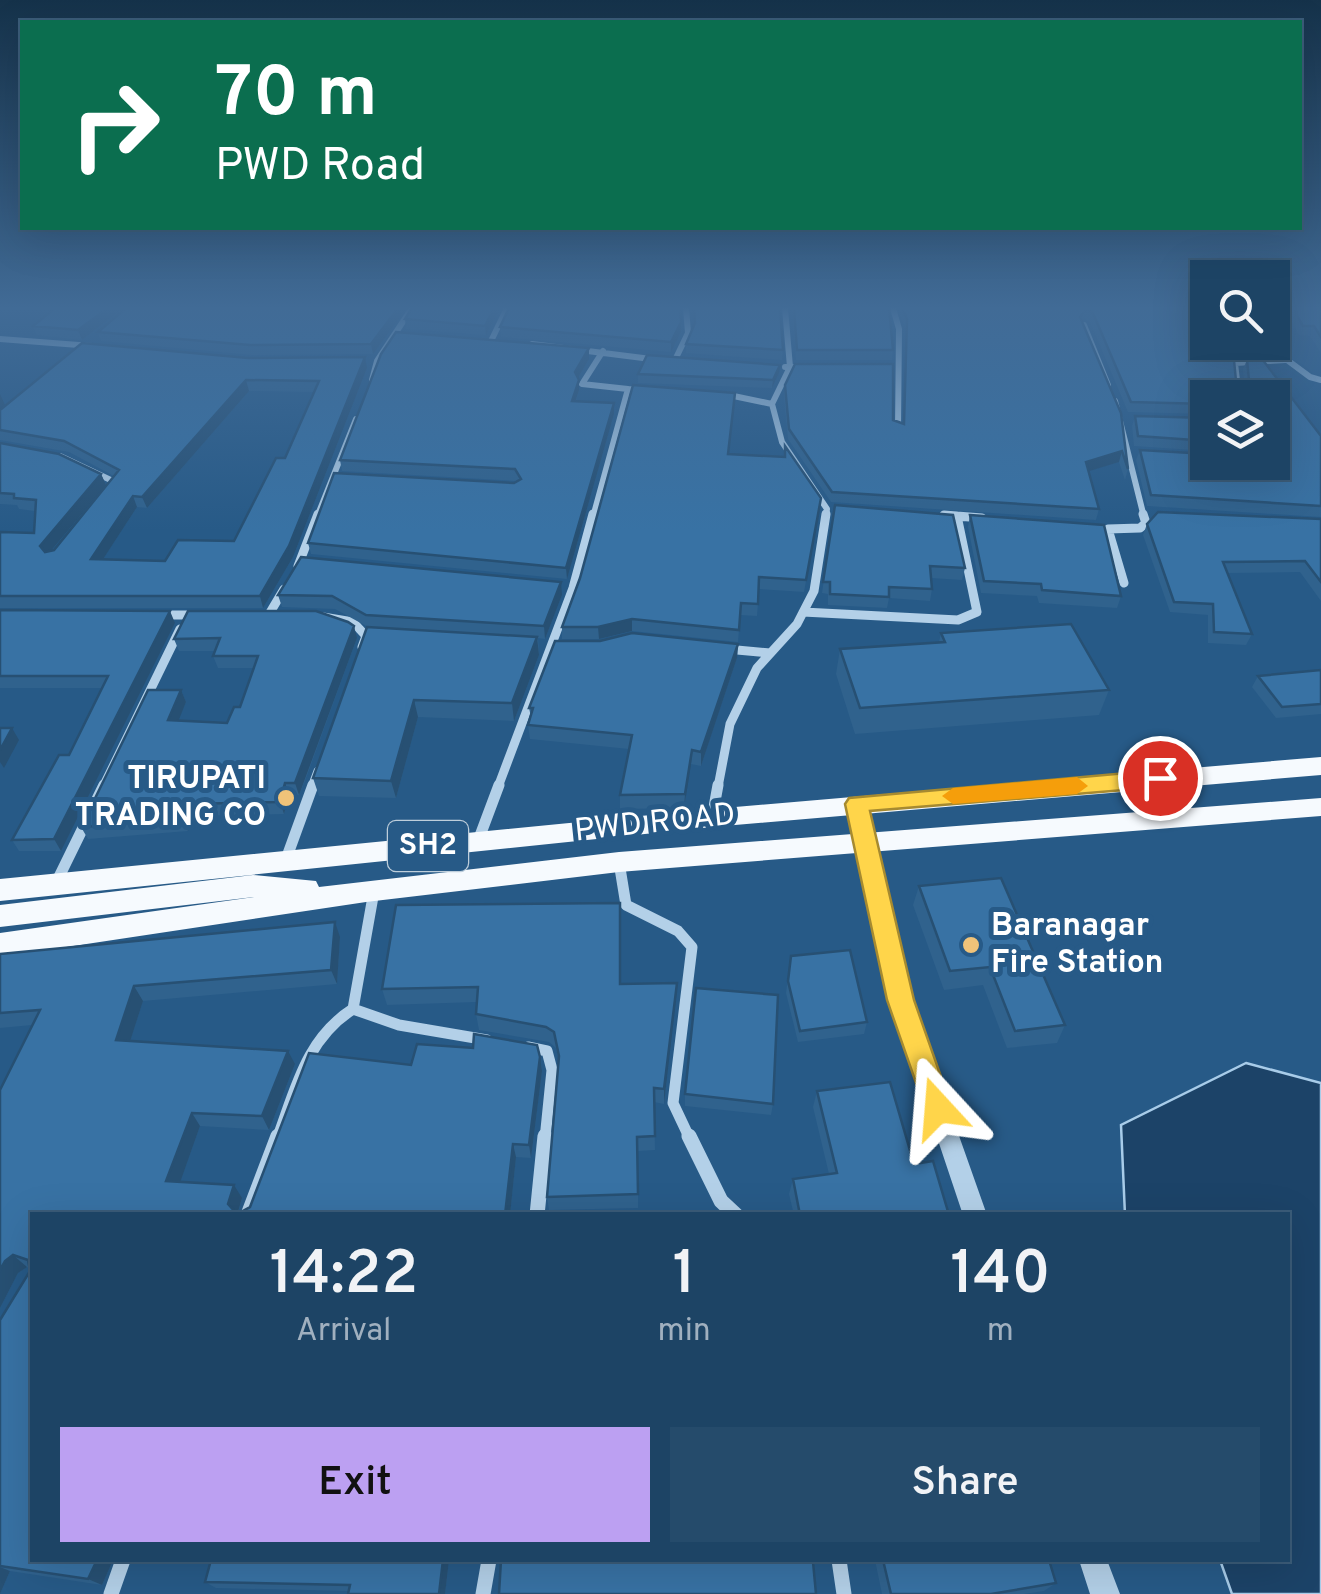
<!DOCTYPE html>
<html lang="en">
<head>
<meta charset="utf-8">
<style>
  :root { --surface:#1d4465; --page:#254b6b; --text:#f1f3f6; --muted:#a0b0bf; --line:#3b5c79; --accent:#bca0f2 }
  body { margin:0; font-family:Overpass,sans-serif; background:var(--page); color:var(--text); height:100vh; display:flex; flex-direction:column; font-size:38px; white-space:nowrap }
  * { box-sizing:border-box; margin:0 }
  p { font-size:32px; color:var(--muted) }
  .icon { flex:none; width:55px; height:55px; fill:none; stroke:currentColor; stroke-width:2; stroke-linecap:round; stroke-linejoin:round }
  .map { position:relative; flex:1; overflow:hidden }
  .drawer { position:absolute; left:30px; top:1212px; width:1260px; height:350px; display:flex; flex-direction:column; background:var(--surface); border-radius:0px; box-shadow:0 10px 40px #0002,0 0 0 2px var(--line) }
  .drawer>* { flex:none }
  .top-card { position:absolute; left:20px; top:20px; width:1282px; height:210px; border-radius:0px; box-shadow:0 10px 40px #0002,0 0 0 2px var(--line); background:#0b6e4f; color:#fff; overflow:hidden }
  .tools { position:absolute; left:1190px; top:260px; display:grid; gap:20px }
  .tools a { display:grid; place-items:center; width:100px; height:100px; border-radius:0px; background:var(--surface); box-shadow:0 10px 40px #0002,0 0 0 2px var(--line); font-size:50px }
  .pin { position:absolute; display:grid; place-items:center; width:85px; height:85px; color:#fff; margin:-42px; border:5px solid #fff; border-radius:50%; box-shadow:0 2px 10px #0007 }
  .me { position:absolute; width:110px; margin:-55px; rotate:341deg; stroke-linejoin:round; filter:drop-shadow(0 0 8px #0008) }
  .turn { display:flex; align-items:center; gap:35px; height:210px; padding:0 30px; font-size:45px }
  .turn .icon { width:130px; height:130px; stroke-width:2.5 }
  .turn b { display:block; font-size:70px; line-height:85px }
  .eta { display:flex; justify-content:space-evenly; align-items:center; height:170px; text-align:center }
  .eta b { font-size:60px; font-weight:600; line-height:70px }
  .button { display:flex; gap:20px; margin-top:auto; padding:20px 30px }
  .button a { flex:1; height:115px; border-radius:0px; background:var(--accent); color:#111; font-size:40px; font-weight:600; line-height:115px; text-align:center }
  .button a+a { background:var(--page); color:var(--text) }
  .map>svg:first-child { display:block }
  .water { fill:#1c4368; stroke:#a8cce9; stroke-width:2.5 }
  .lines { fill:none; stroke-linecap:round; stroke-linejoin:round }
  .minor-far3 { stroke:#b3d0e8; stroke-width:6 }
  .minor-far2 { stroke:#b3d0e8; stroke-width:9 }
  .minor-far1 { stroke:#b3d0e8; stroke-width:11 }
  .minor { stroke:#b3d0e8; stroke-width:15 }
  .tertiary { fill:#b3d0e8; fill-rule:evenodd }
  .primary { fill:#f6fafe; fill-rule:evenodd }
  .wall { fill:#30628d; fill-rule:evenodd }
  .shaded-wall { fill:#275073 }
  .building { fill:#3872a4; stroke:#275073; stroke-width:2.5; fill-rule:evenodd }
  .route { fill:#ffd54a; stroke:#a68a30; stroke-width:2.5 }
  .slow { fill:#f59e0b }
  .poi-dot { fill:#f0c379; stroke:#275a87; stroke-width:4 }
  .labels { text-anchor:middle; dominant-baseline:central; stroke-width:10; stroke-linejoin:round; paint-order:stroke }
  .shield { fill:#275a87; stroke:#becedb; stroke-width:2.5 }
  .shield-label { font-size:30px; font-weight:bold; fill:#fff }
  .poi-label { font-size:32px; font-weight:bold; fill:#fff; stroke:#275a87; text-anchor:end }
  .street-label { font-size:32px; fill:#fff; stroke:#275a87 }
</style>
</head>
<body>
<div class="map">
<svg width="1321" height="1594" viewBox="0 0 1321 1594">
  <rect width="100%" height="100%" fill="#275a87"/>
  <path class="water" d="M1246,1063L1321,1083V1594H1232L1220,1560H1288V1215H1125L1121,1125Z"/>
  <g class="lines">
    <path class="minor-far3" d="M785,308L790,367H785
      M893,308L899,329L898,429
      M1272,310L1321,312
      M1084,325L1108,385
      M0,339L92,346
      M491,341L507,308
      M1263,342L1310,377L1321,380
      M532,344L659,360
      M603,351L582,384L628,389
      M674,362L688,333L686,308
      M806,367H790L772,404L782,442L827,509L826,517
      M372,380L377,361L412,308
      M724,394L772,404
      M1239,398L1235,363L1285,360
      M1115,401L1144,517
      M60,456L117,483L114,487
      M944,515L967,517
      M317,517L356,419
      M593,517L628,389L643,390"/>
    <path class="minor-far2" d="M944,515L982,518
      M298,566L318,514
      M1124,583L1108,529L1140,528L1146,523L1143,514
      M803,612L958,620L977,612L957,516
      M159,615H197
      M276,616H268L284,589
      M323,617L353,622L366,636L362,647
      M726,649L770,653
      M103,787L180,629
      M312,787L318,771
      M498,787L573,588L593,514
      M718,787L730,724L757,668L797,624L814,591L826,514"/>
    <path class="minor-far1" d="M712,818L718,785
      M478,841L499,785
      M285,862L313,785
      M619,862L626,905L678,931L692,947L673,1103L690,1139
      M56,883L104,785
      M374,891L353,1009L399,1025L487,1040
      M528,1047L547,1051L552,1070L545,1139
      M277,1139C296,1088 306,1039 353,1009"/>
    <path class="minor" d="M689,1136L721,1201L736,1215
      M248,1215L278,1136
      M537,1215L545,1136
      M839,1560L844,1594
      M111,1594L123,1560
      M483,1594L489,1560"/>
    <path class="tertiary" d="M857,798L866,804L911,1000L987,1215H963L891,1000L848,804Z
      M1079,1560H1107L1120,1594H1090Z"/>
    <path class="primary" d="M1321,757V775L712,827L0,901V879L712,809Z
      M1321,798V816L619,872L366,902L0,957V933L254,897L0,927V905L253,875L316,881L319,887L619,852Z"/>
  </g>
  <path class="wall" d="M55,308H123L82,340L37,335L33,326Z
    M407,308L373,354L252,355L101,341L98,332Z
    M412,308H500L486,335L406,329L405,319Z
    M693,308H780L783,350L782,360L686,353V344L694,325Z
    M792,308H889L893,350L892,360H796Z
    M897,308H1208L1260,355L1234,359L1237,391L1243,395L1245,393L1243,369L1247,360L1321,436V517L1147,506L1136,460L1140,450L1272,462L1208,398V414L1128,412L1090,322L1084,318L1082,321L1128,469L1125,480L1119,462L1088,471L1099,509L1096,520L831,502L788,439L784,395L785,385L903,424L906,329Z
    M1293,308L1321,309V353L1310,336L1299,335L1290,318Z
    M500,327L681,332L671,352L501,337Z
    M82,343L367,368L293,557L263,608H0V532L34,533L35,511L19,509L17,505L0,504V443L101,474L106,485L51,551L54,550L114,476L69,452L0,440V410ZM249,391L315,392L285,458L234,541L165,561L103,559L137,507L147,508Z
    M589,348V359L578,378L579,390L576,401L614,403V414L567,579L311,554L308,543L517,481L342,471L340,460Z
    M779,373L772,388L638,383V374Z
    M1135,416L1208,418V451L1134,446L1132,426Z
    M785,446L819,510L804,592L759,589L757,616L740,615L738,642L632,631L599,639H562V627L729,454L784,456Z
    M835,505L965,568L962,580L931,578L932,589L930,601L889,598L887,608L828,605V594L822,593Z
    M970,515L1121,596L1117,608L1039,603L1037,596L981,593L968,527Z
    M1321,519V601L1300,572L1227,573L1252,634L1246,645L1208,643V615L1170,612L1143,535L1147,524Z
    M278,595H562L545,639L538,638L539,655L514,721L418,717L396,798L319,796L313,778L368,627L335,609L282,607Z
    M0,610L175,623L61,851H19L12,840L69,755L102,688H0Z
    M941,633L1109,690L1099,715L855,734L836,674L840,649L939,642Z
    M357,638L306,778L299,795H289L284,814L192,816L188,831L88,839L81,827L181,690L186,702L178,720L227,723L240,707L254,668H218L213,656L215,651H179L174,639Z
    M738,644L737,658L701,766L691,764L684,808L620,809V795L629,749L530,739L528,725L531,717L529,708Z
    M1321,670V714L1276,718L1252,687L1258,676Z
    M919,886L1065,1025L1057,1043L1007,1048L983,985L944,990L913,905Z
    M340,937L337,984L143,1001L130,1041L295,1064L269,1130L200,1126L180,1182L242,1198L238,1213L250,1207L411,1065L540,1057L542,1071L531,1158L516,1157L510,1215H32L113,1560L102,1585L10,1571L0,1594V1320L30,1271L29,1268L27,1267L18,1273L0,1308V1090L32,1025L0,1028V954Z
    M791,956L867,1022L864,1034L798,1042L786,993Z
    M621,984L676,998L664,1104L654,1102L655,1150L638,1151V1208L549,1210L547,1197L559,1061L556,1048L549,1042L479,1030L476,1014L477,1002L387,1005L382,989Z
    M817,1091L914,1164L949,1215H794L789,1194L793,1179L829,1174L813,1107Z
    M685,1094L773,1104L771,1115L685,1106Z
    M211,1560H449L445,1594H348L349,1591L216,1588L205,1582Z
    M875,1560H1049L1056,1583L1044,1591L1024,1594H882Z"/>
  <path class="shaded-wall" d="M108,308H123L82,340L78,330Z
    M398,308H407L373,354L371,344Z
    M494,308H500L486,335L485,326Z
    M681,322V332L671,352V342Z
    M1264,345L1260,355L1229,359L1233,350Z
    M589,348V359L575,383V372Z
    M365,357L367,368L293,557L263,608L260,596Z
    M780,365L779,373L772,388L773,380Z
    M246,380L249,391L147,508L142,497Z
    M579,380V390L572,412V401Z
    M0,394L5,405L0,410Z
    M614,403V414L567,579L566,568Z
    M1122,451L1119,462L1083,473L1086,462Z
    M101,474L106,485L45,558L40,546Z
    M133,496L137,507L96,570L91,559Z
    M561,582L562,595L545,639L544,626Z
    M170,611L175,623L61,851L54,839Z
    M632,619V631L599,639L598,627Z
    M354,626L357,638L299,795L295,783Z
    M537,637L539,655L514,721L512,703Z
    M738,644L737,658L701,766V752Z
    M181,690L186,702L174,732L168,720Z
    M414,700L418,717L396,798L391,781Z
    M12,728L19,740L4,768L0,762V750Z
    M692,750L691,764L684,808L685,794Z
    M285,783L289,795L284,814L280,802Z
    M187,804L192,816L188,831L183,819Z
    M335,922L340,937L337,984L331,970Z
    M677,983L676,998L664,1104V1089Z
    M134,986L143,1001L126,1054L116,1040Z
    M288,1051L295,1064L269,1130L262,1116Z
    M540,1057L542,1071L531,1158L529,1145Z
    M192,1113L200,1126L176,1194L166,1181Z
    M513,1144L516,1157L510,1215H505Z
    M234,1185L242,1198L237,1215L228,1204Z
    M13,1255L27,1267L18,1273L0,1308V1270L5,1261Z
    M97,1560H113L102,1585L88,1579Z
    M443,1560H449L445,1594H439Z
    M0,1567L10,1571L0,1594Z"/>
  <path class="building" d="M55,308H108L78,330L33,326Z
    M126,308H398L371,344L250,345L98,332Z
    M412,308H494L485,326L405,319Z
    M509,308H680L681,322L671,342L500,327Z
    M694,308H780L783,350L686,344L695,323Z
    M794,308H889L893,350H797Z
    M902,308H1208V342H1262L1264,345L1233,350L1237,391L1243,395L1250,390L1247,360L1262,359L1321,436V506L1151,495L1140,450L1208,454V462H1272V398H1208V404L1131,402L1093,313L1087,309L1080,317L1121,413L1128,469L1122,451L1086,462L1099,509L832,492L789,429L785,385L795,364H893V420L904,424L907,319Z
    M1293,308L1321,309V337L1314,326H1303Z
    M396,332L589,348L575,372L579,380L572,401L614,403L566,568L308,543L334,473L514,483L521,479L515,469L340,460L381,354Z
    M82,343L248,358L365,357L289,546L260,596H0V532L34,533L36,500L14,498V494L0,493V443L59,454L101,474L40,546L45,552L54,550L119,470L64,441L0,430V410ZM246,380L319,381L285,458H276L234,541L178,540L165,561L91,559L133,496L142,497Z
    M647,355L780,365L773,380L638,374Z
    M633,385L735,393L728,454L785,457V446L821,498L806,580L759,577L758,604L741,603L739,630L632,619L598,627H562L580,578Z
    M1135,416L1208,418V441L1138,436Z
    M835,505L953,515L965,568L930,566L932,589L889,587V597L830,594V582H823Z
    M1158,512L1321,519V582L1305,561L1223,562L1252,634L1214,632L1213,604L1174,602L1147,524Z
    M970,515L1104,525L1121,596L1042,590L1041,584L984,581Z
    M301,557L561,582L544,626L366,615L332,596L278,595Z
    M0,610L170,611L54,839L12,840L59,755H69L108,676H0Z
    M188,611H316L348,622L354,626L295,783H285L280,802L187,804L183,819L81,827L148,690H181L168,720L227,723L234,707H240L258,656H213L220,638L174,639Z
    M1071,624L1109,690L860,708L840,649L945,642L941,633Z
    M367,627L537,637L512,703L414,700L391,781L313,778Z
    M632,633L738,644L701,752L692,750L685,794L620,795L632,735L528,725L533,708H529L555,641H600Z
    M1321,670V704L1282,707L1258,676Z
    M0,728H12L0,750Z
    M1001,878L1065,1025L1015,1031L990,967L950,971L919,886Z
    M620,903V984L677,983L664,1089L654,1088L655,1136L637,1137L638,1194L547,1197L559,1056L554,1032L546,1027L476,1014L478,987L382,989L396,905Z
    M335,922L331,970L134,986L116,1040L288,1051L262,1116L192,1113L166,1181L234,1185L228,1204L237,1214L250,1207L309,1053L411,1065L417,1044L473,1048L474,1034L537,1045L540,1057L529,1145L513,1144L505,1215H32V1560H97L88,1579L0,1566V1320L30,1271L28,1260L13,1255L5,1261L0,1270V1090L40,1010L0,1013V954Z
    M850,950L867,1022L800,1031L788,981L791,956Z
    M696,988L778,995L773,1104L685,1094Z
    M890,1082L914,1164L933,1161L949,1215H800L793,1179L837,1173L817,1091Z
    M211,1560H443L439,1594H348L350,1585L205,1582Z
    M501,1560H807L808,1562H813L816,1594H499Z
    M883,1560H1049L1056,1583L991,1594H891Z"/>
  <linearGradient id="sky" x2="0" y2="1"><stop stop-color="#15324a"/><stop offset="0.58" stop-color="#416b96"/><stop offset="1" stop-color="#416b96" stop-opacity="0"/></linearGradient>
  <rect width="1321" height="531" fill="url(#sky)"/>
  <path class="route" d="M1160,770L1172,778L1160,787L870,811L914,1000L952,1108L948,1117L938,1121L928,1117L887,1000L845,804L849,798Z"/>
  <path class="slow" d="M1077,777L1088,786L1077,794L953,804L942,796L953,788Z"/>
  <g class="poi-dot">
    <circle cx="286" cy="798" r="10"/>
    <circle cx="971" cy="945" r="10"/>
  </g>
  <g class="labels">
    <rect class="shield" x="388" y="821" width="80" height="50" rx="8"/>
    <g class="shield-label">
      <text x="428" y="846">SH2</text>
    </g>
    <g class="poi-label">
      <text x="266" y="780">TIRUPATI<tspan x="266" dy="37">TRADING CO</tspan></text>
      <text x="991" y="927" text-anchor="start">Baranagar<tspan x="991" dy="37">Fire Station</tspan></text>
    </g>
    <g class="street-label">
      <text transform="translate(655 824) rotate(-6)">PWD ROAD</text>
    </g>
  </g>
</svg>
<div class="tools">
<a><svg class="icon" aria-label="search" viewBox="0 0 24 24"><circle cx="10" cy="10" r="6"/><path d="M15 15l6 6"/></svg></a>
<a><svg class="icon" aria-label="layers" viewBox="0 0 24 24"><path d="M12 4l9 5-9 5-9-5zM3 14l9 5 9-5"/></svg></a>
</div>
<div class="pin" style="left:1160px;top:778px;background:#d93025"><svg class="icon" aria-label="arrive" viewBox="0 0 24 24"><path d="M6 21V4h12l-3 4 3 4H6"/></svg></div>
<svg class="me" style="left:938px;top:1108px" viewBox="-20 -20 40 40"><path d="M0-17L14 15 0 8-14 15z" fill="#ffd54a" stroke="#fff" stroke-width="4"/></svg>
<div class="top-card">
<div class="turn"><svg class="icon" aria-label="right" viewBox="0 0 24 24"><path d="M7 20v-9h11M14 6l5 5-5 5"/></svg><div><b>70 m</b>PWD Road</div></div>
</div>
<section class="drawer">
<div class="eta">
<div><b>14:22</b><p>Arrival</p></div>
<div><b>1</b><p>min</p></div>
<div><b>140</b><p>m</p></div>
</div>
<div class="button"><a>Exit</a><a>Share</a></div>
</section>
</div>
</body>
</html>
